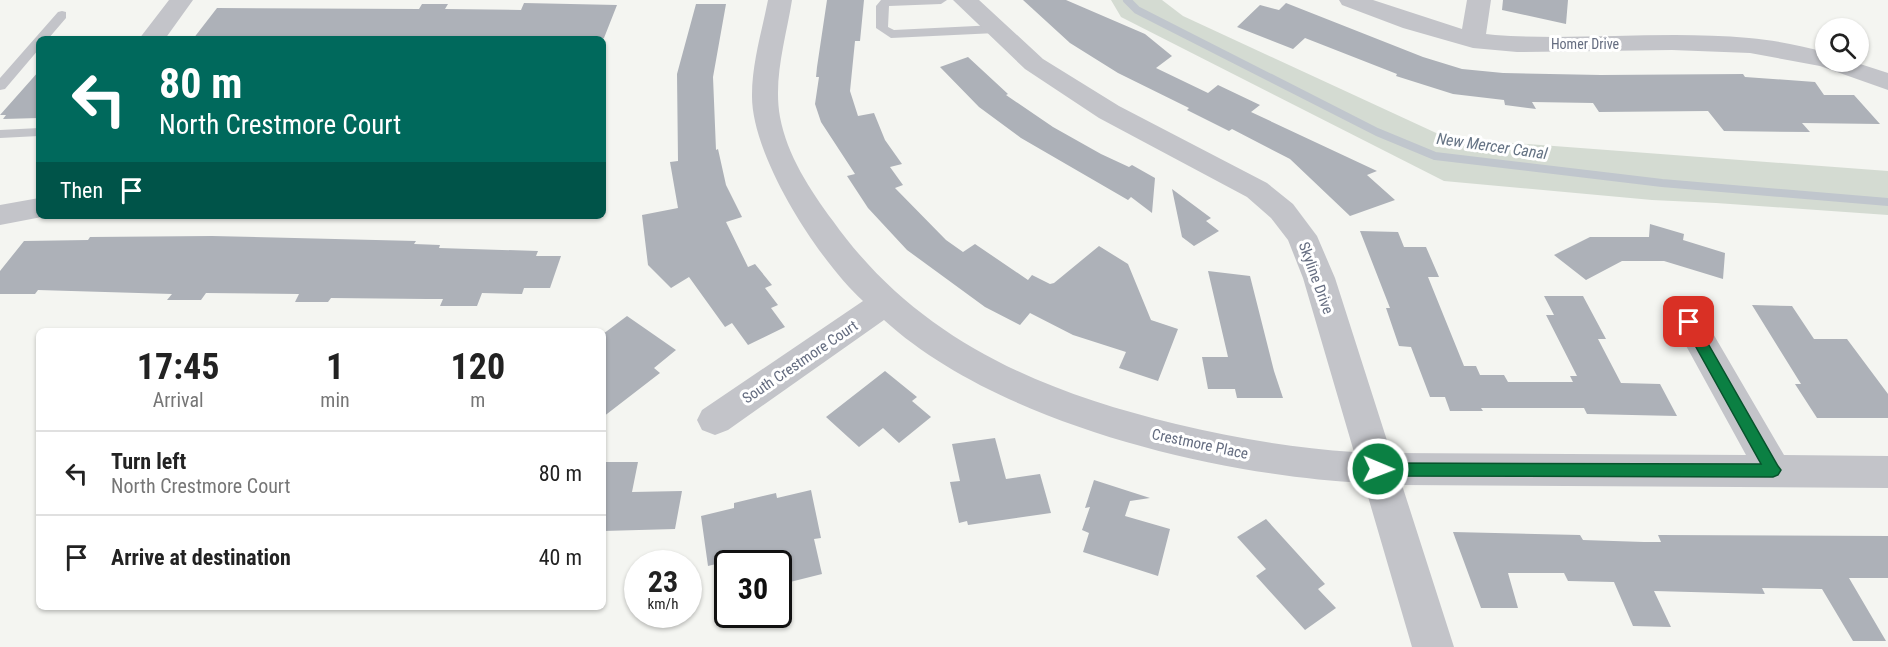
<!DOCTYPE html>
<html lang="en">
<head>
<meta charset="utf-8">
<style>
  :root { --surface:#fff; --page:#f2f2f2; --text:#222; --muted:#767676; --line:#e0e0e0 }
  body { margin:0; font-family:"Roboto Condensed",sans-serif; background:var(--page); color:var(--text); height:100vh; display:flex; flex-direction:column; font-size:22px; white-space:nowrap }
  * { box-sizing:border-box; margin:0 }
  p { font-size:20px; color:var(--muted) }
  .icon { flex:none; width:33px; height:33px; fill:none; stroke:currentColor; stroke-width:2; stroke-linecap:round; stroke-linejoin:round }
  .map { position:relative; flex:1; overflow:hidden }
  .panel { position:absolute; left:36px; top:328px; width:570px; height:282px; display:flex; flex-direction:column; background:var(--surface); border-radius:9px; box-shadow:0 2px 4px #0004 }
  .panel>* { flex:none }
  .hud { position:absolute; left:36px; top:36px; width:570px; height:183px; border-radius:9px; box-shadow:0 2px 4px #0004; background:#00695c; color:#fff; overflow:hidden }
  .controls { position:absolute; left:1815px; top:18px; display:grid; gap:12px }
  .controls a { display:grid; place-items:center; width:54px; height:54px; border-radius:50%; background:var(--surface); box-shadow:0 2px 4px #0004; font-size:30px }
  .speed { position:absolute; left:624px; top:550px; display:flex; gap:12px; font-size:30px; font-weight:700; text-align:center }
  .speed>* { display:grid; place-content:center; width:78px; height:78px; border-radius:50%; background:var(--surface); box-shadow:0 2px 4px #0004; line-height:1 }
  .speed small { font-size:15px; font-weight:400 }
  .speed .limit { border:3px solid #111; border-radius:9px; background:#fff; color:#111 }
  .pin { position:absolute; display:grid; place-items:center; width:51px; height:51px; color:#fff; margin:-26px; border-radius:12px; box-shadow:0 3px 9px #0006 }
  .me { position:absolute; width:66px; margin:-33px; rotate:91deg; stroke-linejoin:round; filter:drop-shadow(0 0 4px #0008) }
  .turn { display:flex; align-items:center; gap:21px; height:126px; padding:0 24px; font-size:27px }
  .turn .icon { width:78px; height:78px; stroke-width:2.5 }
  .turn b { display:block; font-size:42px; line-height:51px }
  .then { display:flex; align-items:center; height:57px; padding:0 24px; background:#0003; gap:12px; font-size:22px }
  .eta { display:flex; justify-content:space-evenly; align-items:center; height:102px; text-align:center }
  .eta b { font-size:36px; font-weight:700; line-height:42px }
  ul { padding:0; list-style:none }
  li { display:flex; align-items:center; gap:18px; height:84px; padding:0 24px; border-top:2px solid var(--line) }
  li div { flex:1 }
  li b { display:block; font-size:22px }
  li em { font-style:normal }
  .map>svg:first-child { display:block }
  .green { fill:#d4dbd2 }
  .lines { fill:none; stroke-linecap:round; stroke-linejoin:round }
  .stream { stroke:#c0c6cd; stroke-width:8 }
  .building { fill:#adb1b8 }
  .service { fill:#c3c4c9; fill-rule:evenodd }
  .minor { fill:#c3c4c9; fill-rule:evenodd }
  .route { fill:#0b8043; stroke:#07532c; stroke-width:1.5 }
  .labels { text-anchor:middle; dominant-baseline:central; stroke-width:6; stroke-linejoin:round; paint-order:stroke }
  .far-street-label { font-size:14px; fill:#656d80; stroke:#fff }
  .street-label { font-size:15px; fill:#656d80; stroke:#fff }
  .water-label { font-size:16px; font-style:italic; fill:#667485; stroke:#fff }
</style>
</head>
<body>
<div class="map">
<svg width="1888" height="647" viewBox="0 0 1888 647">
  <rect width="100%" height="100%" fill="#f4f5f1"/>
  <path class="green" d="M1111,0H1162L1183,16L1447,138L1888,171V215L1716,203L1652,200L1444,181L1121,17Z"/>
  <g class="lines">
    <path class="stream" d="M1127,0L1137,10L1377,132L1435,156L1662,183L1888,202"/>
  </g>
  <path class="building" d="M827,0H864L860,41H855L850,91L858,116L874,113L885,140L902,164L890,167L903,185L895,188L946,240L963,252L975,244L1028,280L1032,275L1050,284L1054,283L1099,246L1128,264L1151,320L1178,329L1158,381L1119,368L1126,352L1073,335L1030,313L1020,325L985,307L907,250L868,208L847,176L855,174L821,122L815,104L819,77H816L817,67Z
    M1023,0H1066L1145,34L1172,56L1156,68L1208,93L1218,85L1260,105L1251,112L1377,171L1367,175L1395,200L1350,216L1290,159L1232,129L1229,131L1187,110L1189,108L1118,73L1070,43Z
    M1503,0H1568L1566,24L1502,10Z
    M524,3L617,5L604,38L193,39L217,8L419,9L422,4H448L445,9L521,10Z
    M1286,3L1423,57L1462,69L1503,73L1601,75L1743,74L1745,77L1815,82L1824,95H1854L1880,124L1802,123L1810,132L1724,131L1708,111L1599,112L1593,103L1532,102L1536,109L1505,105L1504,100L1453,94L1396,76L1397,74L1305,38L1293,49L1237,27L1260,5L1279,10Z
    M696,4H726L713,77L716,150L718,149L726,185L742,217L726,222L748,267L755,264L772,285L765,288L778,305L771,308L785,327L748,345L732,323L725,327L689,277L671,288L648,265L642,215L678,208L670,162L678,161L677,74Z
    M968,57L1008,94L1006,95L1053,127L1101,154L1129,167L1132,165L1155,178L1152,213L1131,197L1128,200L1021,138L979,107L940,67Z
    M39,71V118L3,119L6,115H0Z
    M1172,189L1211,218L1206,221L1219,231L1194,246L1182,237Z
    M1650,224L1684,234L1683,240L1725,253L1723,279L1664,261H1622L1586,280L1554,255L1590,237H1649Z
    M1360,231L1398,232L1404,247H1426L1439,277H1428L1464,366H1476L1480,375H1504L1508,382H1573L1570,376H1577L1546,315H1554L1544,296H1583L1606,339H1598L1621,383L1660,384L1677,416L1587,414L1584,408H1481L1483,411H1450L1445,397H1430L1411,347L1399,346L1386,308H1390Z
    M212,236L416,241L414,244L440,245L439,248L538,251L536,256H561L550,288H524L522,294L482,293L477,306H440L443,299H427L331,298L328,302H295L299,294L206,293L201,300H167L172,294L38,290L35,294H0V271L24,241L88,240L90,237Z
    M1208,271L1250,276L1274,371L1283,398H1237L1235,389H1208L1202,357H1228Z
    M1752,305L1792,306L1814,339H1847L1888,394V418H1817L1795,384H1801Z
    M627,316L676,350L654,368L660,373L603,417V334Z
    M885,371L917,397L912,401L931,417L899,443L883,428L859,447L826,417Z
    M995,438L1006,479L1040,474L1051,513L968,525L967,521L959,523L950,482L960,481L952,444Z
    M603,462H638L632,492L682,491L675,529L603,531Z
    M1094,480L1150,498L1130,501L1125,516L1170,529L1158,576L1083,552L1089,533L1082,530L1090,507L1085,508Z
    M811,490L821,538L814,539L822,574L778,585V564H758L756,554L708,566L701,516L734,508V503L776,493L777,498Z
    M1266,519L1325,584L1318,589L1336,608L1305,630L1256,576L1266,569L1237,537Z
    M1453,532L1580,535L1583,540L1644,542H1661L1658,535L1888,536V578H1849L1886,641H1853L1822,589L1762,588L1765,594L1654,591L1671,627L1633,626L1614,582L1568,581L1564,573H1508L1518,608H1481Z"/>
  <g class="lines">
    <path class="service" d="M881,0H947L941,4L889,6L888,27L894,30L996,25L1002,29L996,33L891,38L876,28V6Z
      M62,11L66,12V18L48,39H39V49L5,89L0,90V78L58,12Z
      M39,128V136L0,138V130Z"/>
    <path class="minor" d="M169,0H193L165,39H139Z
      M768,0H792C786,38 773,78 780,117C787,155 810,190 833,221C917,339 1039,391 1176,424C1235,438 1293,448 1354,452L1303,278L1288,240L1271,218L1247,197L1099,118L1025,69L953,0H979L1043,59L1119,106L1267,183L1293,204L1317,236L1335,278L1391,453L1746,455L1673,322L1677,313L1689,310L1701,313L1784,455L1888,456V488L1402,485L1454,647H1412L1364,483C1214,475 997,423 884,320L728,430L715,435L702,430L697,420L702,410L863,301C819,261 751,156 752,95C752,63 762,31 768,0Z
      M1339,0H1373L1462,29L1467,0H1491L1486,34L1495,35C1580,41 1664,30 1749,38C1775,40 1800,46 1826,52V62H1854L1888,73V90L1820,66L1750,53L1672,50L1517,52L1473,48L1403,28L1342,5Z
      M39,198V216H47L0,225V205Z"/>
  </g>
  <path class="route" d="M1689,317L1694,319L1778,466L1781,470L1778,475L1773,477L1378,476L1373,474L1370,469L1373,464L1378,463L1761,464L1682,322Z"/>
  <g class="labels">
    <g class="far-street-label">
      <text x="1585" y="44">Homer Drive</text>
    </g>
    <g class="street-label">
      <text transform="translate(1316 278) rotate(70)">Skyline Drive</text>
      <text transform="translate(800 362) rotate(-34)">South Crestmore Court</text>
      <text transform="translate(1200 444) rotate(12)">Crestmore Place</text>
    </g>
    <g class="water-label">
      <text transform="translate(1492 146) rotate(8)">New Mercer Canal</text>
    </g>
  </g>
</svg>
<div class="controls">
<a><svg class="icon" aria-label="search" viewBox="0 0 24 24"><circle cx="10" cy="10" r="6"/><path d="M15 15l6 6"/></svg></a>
</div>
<div class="speed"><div>23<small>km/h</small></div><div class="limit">30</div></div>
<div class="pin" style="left:1689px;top:322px;background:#d93025"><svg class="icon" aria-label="arrive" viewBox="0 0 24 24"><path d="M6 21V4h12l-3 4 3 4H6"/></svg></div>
<svg class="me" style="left:1378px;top:469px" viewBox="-20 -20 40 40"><circle r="17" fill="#0b8043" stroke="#fff" stroke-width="3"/><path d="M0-11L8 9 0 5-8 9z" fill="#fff"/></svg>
<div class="hud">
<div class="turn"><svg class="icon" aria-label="left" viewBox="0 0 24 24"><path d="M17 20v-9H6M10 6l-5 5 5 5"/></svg><div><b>80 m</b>North Crestmore Court</div></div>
<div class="then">Then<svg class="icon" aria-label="arrive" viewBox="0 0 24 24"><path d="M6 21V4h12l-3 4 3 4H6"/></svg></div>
</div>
<section class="panel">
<div class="eta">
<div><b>17:45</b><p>Arrival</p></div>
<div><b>1</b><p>min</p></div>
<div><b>120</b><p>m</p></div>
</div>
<ul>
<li><svg class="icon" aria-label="left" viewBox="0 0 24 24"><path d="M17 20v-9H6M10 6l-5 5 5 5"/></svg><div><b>Turn left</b><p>North Crestmore Court</p></div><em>80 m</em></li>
<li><svg class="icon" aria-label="arrive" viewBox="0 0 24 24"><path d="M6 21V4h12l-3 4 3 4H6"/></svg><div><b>Arrive at destination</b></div><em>40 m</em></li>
</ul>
</section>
</div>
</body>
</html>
